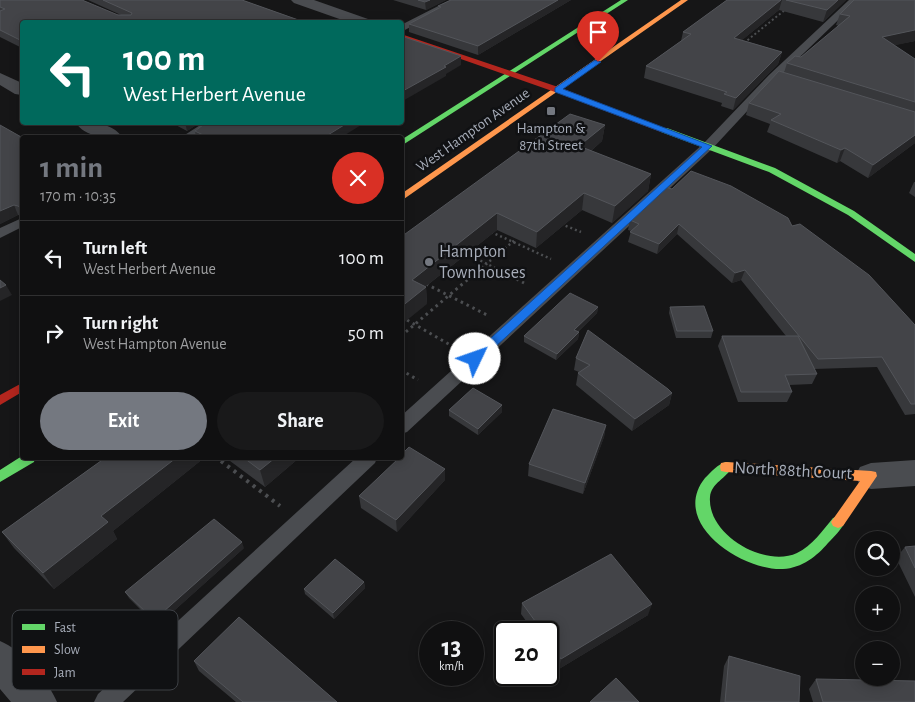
<!DOCTYPE html>
<html lang="en">
<head>
<meta charset="utf-8">
<style>
  :root { --surface:#101011; --page:#19191a; --text:#f1f3f6; --muted:#9c9d9f; --line:#303031; --accent:#747880 }
  body { margin:0; font-family:"Alegreya Sans",sans-serif; background:var(--page); color:var(--text); height:100vh; display:flex; flex-direction:column; font-size:19px; white-space:nowrap }
  * { box-sizing:border-box; margin:0 }
  p { font-size:16px; color:var(--muted) }
  .icon { flex:none; width:28px; height:28px; fill:none; stroke:currentColor; stroke-width:2; stroke-linecap:round; stroke-linejoin:round }
  .map { position:relative; flex:1; overflow:hidden }
  .details { position:absolute; left:20px; top:135px; width:384px; height:325px; display:flex; flex-direction:column; background:var(--surface); border-radius:5px; box-shadow:0 2px 12px #0003,0 0 0 1px var(--line) }
  .details>* { flex:none }
  .banner { position:absolute; left:20px; top:20px; width:384px; height:105px; border-radius:5px; box-shadow:0 2px 12px #0003,0 0 0 1px var(--line); background:#00695c; color:#fff; overflow:hidden }
  .buttons { position:absolute; left:855px; top:531px; display:grid; gap:10px }
  .buttons a { display:grid; place-items:center; width:45px; height:45px; border-radius:50%; background:var(--surface); box-shadow:0 2px 12px #0003,0 0 0 1px var(--line); font-size:25px }
  .speed { position:absolute; left:419px; top:621px; display:flex; gap:10px; font-size:25px; font-weight:700; text-align:center }
  .speed>* { display:grid; place-content:center; width:65px; height:65px; border-radius:50%; background:var(--surface); box-shadow:0 2px 12px #0003,0 0 0 1px var(--line); line-height:1 }
  .speed small { font-size:12px; font-weight:400 }
  .speed .limit { border:2px solid #111; border-radius:8px; background:#fff; color:#111 }
  .pin { position:absolute; display:grid; place-items:center; width:42px; height:42px; color:#fff; margin:-51px -21px; border-radius:50% 50% 50% 0; rotate:-45deg; box-shadow:0 0 5px #0007 }
  .pin .icon { rotate:45deg }
  .me { position:absolute; width:55px; margin:-28px; rotate:48deg; stroke-linejoin:round; filter:drop-shadow(0 0 4px #0008) }
  .turn { display:flex; align-items:center; gap:18px; height:105px; padding:0 20px; font-size:22px }
  .turn .icon { width:65px; height:65px; stroke-width:2.5 }
  .turn b { display:block; font-size:35px; line-height:42px }
  .round { display:grid; place-items:center; flex:none; width:52px; height:52px; border-radius:26px; background:var(--page) }
  .summary { display:flex; align-items:center; justify-content:space-between; height:85px; padding:0 20px }
  h1 { font-size:30px; font-weight:700; line-height:38px; color:var(--accent) }
  .action { display:flex; gap:10px; margin-top:auto; padding:10px 20px }
  .action a { flex:1; height:58px; border-radius:30px; background:var(--accent); color:#fff; font-size:20px; font-weight:700; line-height:58px; text-align:center }
  .action a+a { background:var(--page); color:var(--text) }
  ul { padding:0; list-style:none }
  li { display:flex; align-items:center; gap:15px; height:75px; padding:0 20px; border-top:1px solid var(--line) }
  li div { flex:1 }
  li b { display:block; font-size:19px }
  li em { font-style:normal }
  .map>svg:first-child { display:block }
  .lines { fill:none; stroke-linecap:round; stroke-linejoin:round }
  .path-far3 { stroke:#4c4e51; stroke-width:2; stroke-dasharray:2 2.5; stroke-linecap:butt }
  .path-far2 { stroke:#4c4e51; stroke-width:2.5; stroke-dasharray:2 3; stroke-linecap:butt }
  .path-far1 { stroke:#4c4e51; stroke-width:3; stroke-dasharray:2.5 4; stroke-linecap:butt }
  .path { stroke:#4c4e51; stroke-width:4; stroke-dasharray:3 5; stroke-linecap:butt }
  .lane { fill:#4a4c50; fill-rule:evenodd }
  .street { fill:#4a4c50; fill-rule:evenodd }
  .fast { fill:#63d668; fill-rule:evenodd }
  .slow { fill:#ff974d; fill-rule:evenodd }
  .jam { fill:#b3261e; fill-rule:evenodd }
  .wall { fill:#37383b }
  .shaded-wall { fill:#252527 }
  .building { fill:#434448; stroke:#53555a }
  .route { fill:#1a73e8; stroke:#114b97 }
  .poi-dot { fill:#747880; stroke:#101113; stroke-width:2 }
  .labels { text-anchor:middle; dominant-baseline:central; stroke-width:5; stroke-linejoin:round; paint-order:stroke }
  .far-poi-label { font-size:15px; fill:#a7adb9; stroke:#101113 }
  .far-street-label { font-size:15px; fill:#a7adb9; stroke:#101113 }
  .poi-label { font-size:18px; fill:#a7adb9; stroke:#101113; text-anchor:start }
  .street-label { font-size:18px; fill:#a7adb9; stroke:#101113 }
  .key { fill:#101113; stroke:#3d4045; stroke-width:1 }
  .key-label { font-size:14px; fill:#a7adb9 }
</style>
</head>
<body>
<div class="map">
<svg width="915" height="702" viewBox="0 0 915 702">
  <rect width="100%" height="100%" fill="#161617"/>
  <g class="lines">
    <path class="path-far3" d="M744,43L786,9"/>
    <path class="path-far2" d="M561,224L581,232
      M491,232L551,259
      M467,254L501,271
      M478,271L516,239"/>
    <path class="path-far1" d="M499,270L524,283
      M426,284L487,315
      M407,320L452,346
      M401,336L479,270
      M401,370L418,380
      M217,458L222,462"/>
    <path class="path" d="M221,461L280,506"/>
    <path class="lane" d="M450,0H462L401,32V25Z
      M849,0H859L777,79L712,149L407,432L401,434V416L704,143L769,75Z
      M205,122H220L196,138H180Z
      M22,218V227L0,238V228Z
      M356,458H377L375,463L123,702H94L98,694Z"/>
    <path class="street" d="M291,0H314L368,19L370,22H348L294,3Z
      M0,73L22,83V95L15,94L0,85Z
      M75,122C92,122 112,122 123,138C106,138 86,138 75,122Z
      M915,460V486L871,489L860,485L855,476L860,467L871,463Z
      M0,641C22,650 48,680 57,702H11L0,689Z"/>
    <path class="fast" d="M621,0H628L401,146V140Z
      M661,128H667L775,168L854,211L915,254V262L848,215L769,172L661,132Z
      M22,456V458H35L34,462L0,482V470Z
      M726,462L731,463L732,467C727,478 711,483 710,497C707,535 765,568 797,553C812,546 823,530 833,518L838,516L843,518L845,522C841,530 834,537 828,543C817,556 802,568 783,569C742,571 669,523 705,478C711,472 718,464 726,462Z"/>
    <path class="slow" d="M681,0H688L401,201V194Z
      M726,462L871,471L876,472L877,476L843,526L838,528L833,526L831,522L860,481L726,472L721,471L720,467L721,463Z"/>
    <path class="jam" d="M401,34L561,88L668,130L661,132L555,92L401,38Z
      M22,383V392L0,405V395Z"/>
  </g>
  <path class="wall" d="M0,0L121,15L88,0H242L305,22H22V48L0,37Z
    M393,0H446L426,10Z
    M451,0H571L478,55L409,32V24L439,9L438,6Z
    M727,0H846L823,22L779,10L742,40L782,52L778,64L733,110L721,106L722,103L644,78L646,66L681,41L683,32Z
    M915,0V41L894,45L915,59V143L868,178L840,161L837,163L767,132L770,124L746,115L749,103L784,73L787,63L801,57L839,26L836,25L840,14Z
    M170,122H201L187,131Z
    M605,125L602,141L591,151L651,174L648,191L612,223L582,210L536,248L497,230L425,287H426L427,304L401,237Z
    M195,131L340,138H196Z
    M23,138L22,216L18,215L0,224Z
    M914,182H915V197L909,193Z
    M672,189L792,226L915,325V414L905,415L877,367L814,369L817,374L812,384L789,385L792,392L787,402H738L718,346L722,336H786L741,280L732,283L677,234L657,254L628,242L631,231L628,230L630,220Z
    M598,307L597,313L578,332H579L578,339L556,360L524,342V336Z
    M670,307L713,331L711,338H676L669,313Z
    M576,358L672,393L669,405L632,431L576,385L578,373L579,372L574,370Z
    M449,410L502,412L478,435L449,416Z
    M606,425L604,437L583,494L528,476L529,464Z
    M105,458H204L113,531L117,539L54,589L14,548L2,532Z
    M226,458H299L265,487Z
    M445,480L397,532L361,508L359,496Z
    M915,546V597L896,558L905,547Z
    M244,548L157,626L129,598L125,592Z
    M364,582L365,588L334,619L305,594L304,589Z
    M522,603L648,615L559,669L548,653V632H534L521,614Z
    M729,656L799,702H720L724,666Z
    M194,661L337,702H236L199,671Z
    M816,679L915,702H813L809,689Z"/>
  <path class="shaded-wall" d="M430,0H446L426,10L425,2Z
    M558,0H571L478,55V46Z
    M781,0H782L779,10L731,49L734,38Z
    M838,0H846L823,22L827,10Z
    M915,30V41L878,49L882,37Z
    M782,52L778,64L733,110L736,98Z
    M461,56V65L446,74V76L401,102V92Z
    M185,122H201L187,131Z
    M349,122H366L340,138H323Z
    M605,125L602,141L577,163L579,146Z
    M915,135V143L868,178L873,165Z
    M845,148L840,161L837,163L841,150Z
    M651,174L648,191L612,223L615,206Z
    M584,193L582,210L536,248L537,232Z
    M14,205L18,215L0,224V211Z
    M497,213V230L412,297V280Z
    M679,224L677,234L657,254L659,244Z
    M745,270L741,280L732,283L735,273Z
    M6,285L12,295L0,301V288Z
    M426,287L427,304L401,325V307Z
    M598,307L597,313L573,336L574,330Z
    M579,332L578,339L556,360L557,354Z
    M672,393L669,405L632,431L635,419Z
    M502,405V412L478,435V429Z
    M606,425L604,437L583,494L585,483Z
    M176,458H204L113,531L117,539L54,589L43,573L101,516Z
    M275,458H299L265,487L260,470Z
    M445,469V480L397,532L396,520Z
    M242,542L244,548L157,626L154,620Z
    M364,582L365,588L334,619L333,613Z
    M652,604L648,615L559,669L561,659Z"/>
  <path class="building" d="M0,0H82L118,15H131L132,13L103,0H242L304,22H22V41L0,30V11L5,9L0,7Z
    M418,0H430L425,2Z
    M451,0H558L478,46L409,24L441,7L438,6Z
    M727,0H781L734,38L782,52L736,98L724,94L727,92L646,66L691,34L683,32Z
    M786,0H838L827,10Z
    M854,0H915V30L882,37L915,59V102L787,63L795,56L801,57L850,16L840,14Z
    M401,36L461,56L444,66L446,67L401,92Z
    M779,71L915,112V135L873,165L845,148L841,150L771,120L781,114L749,103Z
    M570,114L605,125L579,146L651,174L615,206L584,193L537,232L497,213L412,280L426,287L401,307V237Z
    M207,122H349L323,138H209L195,131Z
    M0,125L23,138L22,209L18,206L14,205L0,211Z
    M691,171L731,186L788,218L792,226L800,224L869,275L915,325V404H911L882,357L818,359L745,270L735,273L679,224L659,244L630,232L639,224L630,220L665,187L672,189Z
    M0,280L6,285L0,288Z
    M570,293L598,307L574,330L579,332L557,354L524,336Z
    M704,306L713,331H677L670,307Z
    M588,330L668,389L672,393L635,419L578,373L590,365L576,358Z
    M722,336H798L817,374L785,375L792,392H741Z
    M473,388L502,405L478,429L449,410Z
    M553,409L606,425L585,483L529,464Z
    M409,447L445,469L396,520L359,496L399,458H401V455Z
    M105,458H176L101,516L108,522L43,573L2,532Z
    M244,458H275L260,470Z
    M214,519L242,542L154,620L125,592Z
    M915,546V568L905,547Z
    M611,554L652,604L561,659L548,640V632H543L522,603Z
    M335,559L364,582L333,613L304,589Z
    M239,617L337,702H243L194,661Z
    M729,656L800,676L799,702H725Z
    M616,678L639,702H590Z
    M816,679L915,681V702H823Z"/>
  <path class="route" d="M595,60L601,62L563,89L712,146L479,362H471L469,359L471,356L702,147L555,92V88Z"/>
  <g class="poi-dot">
    <rect x="546" y="106" width="10" height="10" rx="2.5"/>
    <circle cx="429" cy="262" r="5"/>
  </g>
  <g class="labels">
    <g class="far-poi-label">
      <text x="551" y="128">Hampton &amp;<tspan x="551" dy="17">87th Street</tspan></text>
    </g>
    <g class="far-street-label">
      <text transform="translate(473 130) rotate(-35)">West Hampton Avenue</text>
    </g>
    <g class="poi-label">
      <text x="439" y="252">Hampton<tspan x="439" dy="21">Townhouses</tspan></text>
    </g>
    <g class="street-label">
      <text transform="translate(793 471) rotate(3)">North 88th Court</text>
    </g>
  </g>
  <rect x="12" y="610" width="166" height="80" rx="8" class="key"/>
  <rect x="22" y="624" width="23" height="6" fill="#63d668"/>
  <rect x="22" y="646" width="23" height="7" fill="#ff974d"/>
  <rect x="22" y="669" width="23" height="6" fill="#b3261e"/>
  <g class="key-label">
    <text x="54" y="632">Fast</text>
    <text x="54" y="654">Slow</text>
    <text x="54" y="677">Jam</text>
  </g>
</svg>
<div class="buttons">
<a><svg class="icon" aria-label="search" viewBox="0 0 24 24"><circle cx="10" cy="10" r="6"/><path d="M15 15l6 6"/></svg></a>
<a>+</a>
<a>−</a>
</div>
<div class="speed"><div>13<small>km/h</small></div><div class="limit">20</div></div>
<div class="pin" style="left:598px;top:62px;background:#d93025"><svg class="icon" aria-label="arrive" viewBox="0 0 24 24"><path d="M6 21V4h12l-3 4 3 4H6"/></svg></div>
<svg class="me" style="left:475px;top:359px" viewBox="-20 -20 40 40"><circle r="19" fill="#fff"/><path d="M0-13L10 11 0 6-10 11z" fill="#1a73e8"/></svg>
<div class="banner">
<div class="turn"><svg class="icon" aria-label="left" viewBox="0 0 24 24"><path d="M17 20v-9H6M10 6l-5 5 5 5"/></svg><div><b>100 m</b>West Herbert Avenue</div></div>
</div>
<section class="details">
<div class="summary"><div><h1>1 min</h1><p>170 m · 10:35</p></div><a class="round" style="background:#d93025;color:#fff"><svg class="icon" aria-label="close" viewBox="0 0 24 24"><path d="M6 6l12 12M18 6L6 18"/></svg></a></div>
<ul>
<li><svg class="icon" aria-label="left" viewBox="0 0 24 24"><path d="M17 20v-9H6M10 6l-5 5 5 5"/></svg><div><b>Turn left</b><p>West Herbert Avenue</p></div><em>100 m</em></li>
<li><svg class="icon" aria-label="right" viewBox="0 0 24 24"><path d="M7 20v-9h11M14 6l5 5-5 5"/></svg><div><b>Turn right</b><p>West Hampton Avenue</p></div><em>50 m</em></li>
</ul>
<div class="action"><a>Exit</a><a>Share</a></div>
</section>
</div>
</body>
</html>
